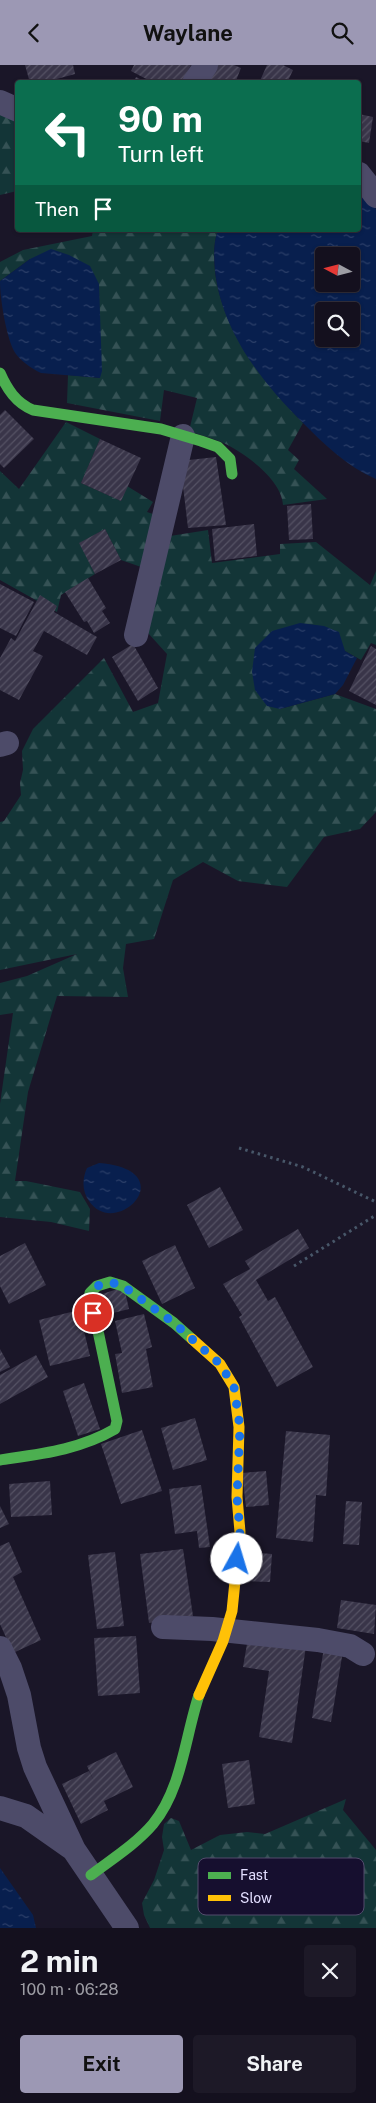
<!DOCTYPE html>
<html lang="en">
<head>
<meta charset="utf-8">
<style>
  :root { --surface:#14101e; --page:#1d1927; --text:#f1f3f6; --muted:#9d9da4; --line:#33303c; --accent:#9c98b4 }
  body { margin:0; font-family:"Public Sans",sans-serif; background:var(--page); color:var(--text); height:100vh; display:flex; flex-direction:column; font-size:19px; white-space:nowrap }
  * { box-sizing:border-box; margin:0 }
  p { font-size:16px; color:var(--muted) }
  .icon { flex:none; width:28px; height:28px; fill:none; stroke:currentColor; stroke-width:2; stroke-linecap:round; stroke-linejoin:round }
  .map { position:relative; height:1863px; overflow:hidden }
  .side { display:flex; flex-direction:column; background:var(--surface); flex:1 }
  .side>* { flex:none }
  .top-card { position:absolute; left:15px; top:15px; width:346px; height:152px; border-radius:5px; box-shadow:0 1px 4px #0004,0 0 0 1px var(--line); background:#0b6e4f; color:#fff; overflow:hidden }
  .needle { width:32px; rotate:277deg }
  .fabs { position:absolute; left:315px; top:182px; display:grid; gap:10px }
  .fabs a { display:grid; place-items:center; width:45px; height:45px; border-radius:5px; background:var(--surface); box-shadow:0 1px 4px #0004,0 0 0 1px var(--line); font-size:25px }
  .pin { position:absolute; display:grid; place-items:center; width:42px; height:42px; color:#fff; margin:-21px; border:2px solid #fff; border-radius:50%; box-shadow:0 1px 5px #0007 }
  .me { position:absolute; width:55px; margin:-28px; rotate:6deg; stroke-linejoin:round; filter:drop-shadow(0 0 4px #0008) }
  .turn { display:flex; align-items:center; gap:18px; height:105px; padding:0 20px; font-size:22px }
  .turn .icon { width:65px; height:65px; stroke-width:2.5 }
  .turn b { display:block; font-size:35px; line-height:42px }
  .then { display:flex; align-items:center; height:48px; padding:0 20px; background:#0003; gap:10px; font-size:19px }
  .round { display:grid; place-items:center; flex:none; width:52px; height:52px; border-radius:5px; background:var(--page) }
  .overview { display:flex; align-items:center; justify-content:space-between; height:85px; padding:0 20px }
  h1 { font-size:30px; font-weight:700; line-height:38px }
  .primary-button { display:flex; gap:10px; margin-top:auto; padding:10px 20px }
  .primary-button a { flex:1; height:58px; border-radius:5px; background:var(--accent); color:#111; font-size:20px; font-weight:700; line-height:58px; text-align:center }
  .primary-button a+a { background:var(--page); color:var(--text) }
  header { display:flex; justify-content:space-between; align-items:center; height:65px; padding:0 20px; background:var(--accent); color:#111; font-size:22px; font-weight:700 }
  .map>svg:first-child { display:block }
  .forest { fill:url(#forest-firs) }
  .water { fill:url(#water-ripples); fill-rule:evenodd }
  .building { fill:url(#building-hatch) }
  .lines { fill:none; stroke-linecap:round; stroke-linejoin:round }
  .path { stroke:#485769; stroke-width:3; stroke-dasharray:2.5 4; stroke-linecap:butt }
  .street { stroke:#4d4b69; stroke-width:24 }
  .fast { stroke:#4caf50; stroke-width:11 }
  .slow { stroke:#ffc107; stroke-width:11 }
  .route { stroke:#1a73e8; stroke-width:9; stroke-dasharray:0 16.2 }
  .key { fill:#160f2f; stroke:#534d6d; stroke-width:1 }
  .key-label { font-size:14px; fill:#e2deff }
</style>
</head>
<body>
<header><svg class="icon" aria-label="back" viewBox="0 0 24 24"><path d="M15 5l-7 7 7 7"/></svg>Waylane<svg class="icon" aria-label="search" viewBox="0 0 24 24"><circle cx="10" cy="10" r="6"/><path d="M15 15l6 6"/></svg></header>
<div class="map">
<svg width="376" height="1863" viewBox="0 0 376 1863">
  <defs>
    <pattern id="forest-firs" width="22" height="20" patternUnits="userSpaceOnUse" patternTransform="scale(1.25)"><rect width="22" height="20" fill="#133537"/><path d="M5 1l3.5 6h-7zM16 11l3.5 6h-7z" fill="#355255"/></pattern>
    <pattern id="water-ripples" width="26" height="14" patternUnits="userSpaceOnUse" patternTransform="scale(1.25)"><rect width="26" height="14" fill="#081f4e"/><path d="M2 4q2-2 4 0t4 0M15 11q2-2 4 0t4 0" fill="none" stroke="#2c3f69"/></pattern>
    <pattern id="building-hatch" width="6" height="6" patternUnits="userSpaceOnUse" patternTransform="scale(1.25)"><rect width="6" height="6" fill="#393549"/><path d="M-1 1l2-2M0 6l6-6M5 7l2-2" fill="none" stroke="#555264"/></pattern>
  </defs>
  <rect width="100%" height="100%" fill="#1a1628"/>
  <path class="forest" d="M0,43L18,51L17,126L0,130Z
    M93,165H218C213,178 214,193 215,207C223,267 262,316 303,358L288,385L299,395L294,404L327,434L283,440C282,417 252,394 233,383C221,375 203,371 189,366L197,333L164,325L160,356L67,338L68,310L100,313L30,194L0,216V197L23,185L92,171Z
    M66,357L100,374L81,418L121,436L127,421L153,437L147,447L156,450L144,503L121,495L105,464L80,478L95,509L61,530L57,547L0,515V406L19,424Z
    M208,465L212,498L280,489V479L316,477L370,520L376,506V580L371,578L361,595L345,586L280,644L335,629L376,644V747L360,764L324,772L287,822L238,816L203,797L173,815L154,874L126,879L123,903L128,932L57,931L28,1027L15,1116H26L80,1127L90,1144L89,1166L51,1157L0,1152V1039L13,948L0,950V918L27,911L77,889L0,905V757L4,756L21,730L20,718L23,705L22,686L33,664L104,593L133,647L158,638L167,589L148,568L170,471Z
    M346,1734L343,1745L376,1785V1863H150L144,1850L142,1838L154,1815L164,1785L162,1772L164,1759L171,1753L179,1756L191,1785L220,1770L247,1767L265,1769Z"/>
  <path class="water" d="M359,124L376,144V414C346,401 324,379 301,356C260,315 222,266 215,206C214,193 213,178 218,165H359ZM324,191H351V219H324ZM324,246H351V274H324Z
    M51,184L69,190L90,201L99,219L102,306L100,313L41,308C32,304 18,294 14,286C6,270 0,234 0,216L30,194Z
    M300,558L324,561L339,567L345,586L357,593L343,620L335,629L280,644L267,641L255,625L252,607L255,583L272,566Z
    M99,1098C185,1105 116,1176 89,1136C82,1126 82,1114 87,1103Z
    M0,1803L33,1850L36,1863H0Z"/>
  <path class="building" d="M25,0H73L75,9L42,18H30Z
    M134,0H191L182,18H154L131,6Z
    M212,0H234L241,3L235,18H206Z
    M267,0H283L293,5L287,18H259Z
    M136,12L148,18H133Z
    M359,49L373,52L369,78L359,76Z
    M5,345L34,374L4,403L0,399V350Z
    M100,374L141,393L121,436L81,418Z
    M216,392L226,460L188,463L180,396Z
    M311,439L313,474L289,475L287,441Z
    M254,459L257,491L215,496L212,464Z
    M105,464L121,495L95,509L79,478Z
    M88,513L106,543L102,546L110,558L94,568L87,556L84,557L65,527Z
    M0,519L34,537L16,571L0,563Z
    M40,530L57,541L54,547L97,572L87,590L44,566L33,586L43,591L19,635L0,625V593L11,573L15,576Z
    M133,579L158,623L138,636L112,592Z
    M371,581L376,584V640L349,626Z
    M220,1122L243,1165L209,1183L187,1140Z
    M298,1164L309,1183L256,1215L268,1236L275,1232L313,1302L277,1322L239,1252L242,1250L223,1219L250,1204L245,1196Z
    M25,1178L46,1220L9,1239L0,1221V1191Z
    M175,1180L195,1223L162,1239L142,1196Z
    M124,1222L129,1244L105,1250L99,1230Z
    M79,1245L90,1291L50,1301L39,1255Z
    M144,1249L152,1282L146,1284L153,1322L122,1328L115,1289L122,1288L115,1256Z
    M0,1284L10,1302L0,1307Z
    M36,1290L48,1312L0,1339V1310Z
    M84,1318L100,1364L78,1371L63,1326Z
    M195,1353L207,1395L173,1405L161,1363Z
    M142,1365L162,1426L121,1439L101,1379Z
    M286,1366L330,1370L326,1431L316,1430L313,1477L276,1473Z
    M266,1406L269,1440L246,1442L242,1408Z
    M50,1416L52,1450L11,1452L9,1419Z
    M201,1420L210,1482L199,1483L197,1466L175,1469L169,1424Z
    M346,1436L362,1437L359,1480L343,1479Z
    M0,1441L9,1459L0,1463Z
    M9,1477L22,1507L13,1512L41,1575L13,1588L0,1559V1481Z
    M183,1484L193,1551L149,1558L140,1489Z
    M115,1487L124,1561L97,1564L88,1490Z
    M246,1487L272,1489L270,1517L244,1516Z
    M341,1535L376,1540L374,1569L337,1563Z
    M136,1571L140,1628L98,1631L94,1573Z
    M248,1573L306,1581L292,1678L259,1672L269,1606L243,1602Z
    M324,1583L343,1586L331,1657L312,1653Z
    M116,1687L133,1722L104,1736L108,1745L81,1759L62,1719L89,1706L94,1716L87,1701Z
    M249,1695L255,1739L228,1743L222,1699Z"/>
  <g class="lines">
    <path class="path" d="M239,1083L303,1102L376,1137
      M294,1201L376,1150"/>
    <path class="street" d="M194,18L206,0
      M0,37L18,45
      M359,109L376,131
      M136,570L183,371
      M0,680L7,678
      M163,1562L212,1564L318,1575L350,1581L363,1589
      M0,1583L10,1603L19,1630L29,1683L35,1702L74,1785L127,1863
      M0,1743L26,1751L73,1784"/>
    <path class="fast" d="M0,308C7,324 16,338 33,345L161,364L201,376L218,382L230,394L232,409
      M0,1395C40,1389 79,1385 115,1364L117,1356L98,1266L89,1238L90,1228L97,1221L110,1217L123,1221L174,1258L192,1274
      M91,1810C112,1794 136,1779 153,1759C182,1724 185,1672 199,1630"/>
    <path class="slow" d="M192,1274L220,1299L234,1322L239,1362L237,1432L240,1467L232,1546L223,1576L199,1630"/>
  </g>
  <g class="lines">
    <path class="route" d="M93,1248L89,1238L90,1228L97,1221L110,1217L123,1221L174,1258L220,1299L234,1322L240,1362L237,1432L240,1467L237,1494"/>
  </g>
  <rect x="198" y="1793" width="166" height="57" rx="8" class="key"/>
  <rect x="208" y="1807" width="23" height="7" fill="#4caf50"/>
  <rect x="208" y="1830" width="23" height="6" fill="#ffc107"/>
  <g class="key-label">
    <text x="240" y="1815">Fast</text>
    <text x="240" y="1838">Slow</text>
  </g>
</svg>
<div class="fabs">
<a><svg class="needle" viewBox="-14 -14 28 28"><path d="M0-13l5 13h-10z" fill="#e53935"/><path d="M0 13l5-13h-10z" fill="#9d9da4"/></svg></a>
<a><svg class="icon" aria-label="search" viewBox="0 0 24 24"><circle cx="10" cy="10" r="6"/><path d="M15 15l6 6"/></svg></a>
</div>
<div class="pin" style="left:93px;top:1248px;background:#d93025"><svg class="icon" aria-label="arrive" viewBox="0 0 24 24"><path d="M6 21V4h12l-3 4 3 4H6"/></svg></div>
<svg class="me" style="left:237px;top:1494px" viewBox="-20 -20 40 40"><circle r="19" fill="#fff"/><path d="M0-13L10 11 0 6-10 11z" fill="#1a73e8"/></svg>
<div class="top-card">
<div class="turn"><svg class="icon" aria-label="left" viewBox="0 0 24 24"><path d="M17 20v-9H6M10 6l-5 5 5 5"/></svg><div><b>90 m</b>Turn left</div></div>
<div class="then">Then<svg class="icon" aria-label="arrive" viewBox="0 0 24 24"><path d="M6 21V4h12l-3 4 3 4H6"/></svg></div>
</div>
</div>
<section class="side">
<div class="overview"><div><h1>2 min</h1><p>100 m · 06:28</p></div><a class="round"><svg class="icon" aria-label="close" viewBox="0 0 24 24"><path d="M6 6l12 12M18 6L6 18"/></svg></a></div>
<div class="primary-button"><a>Exit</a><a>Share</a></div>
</section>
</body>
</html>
